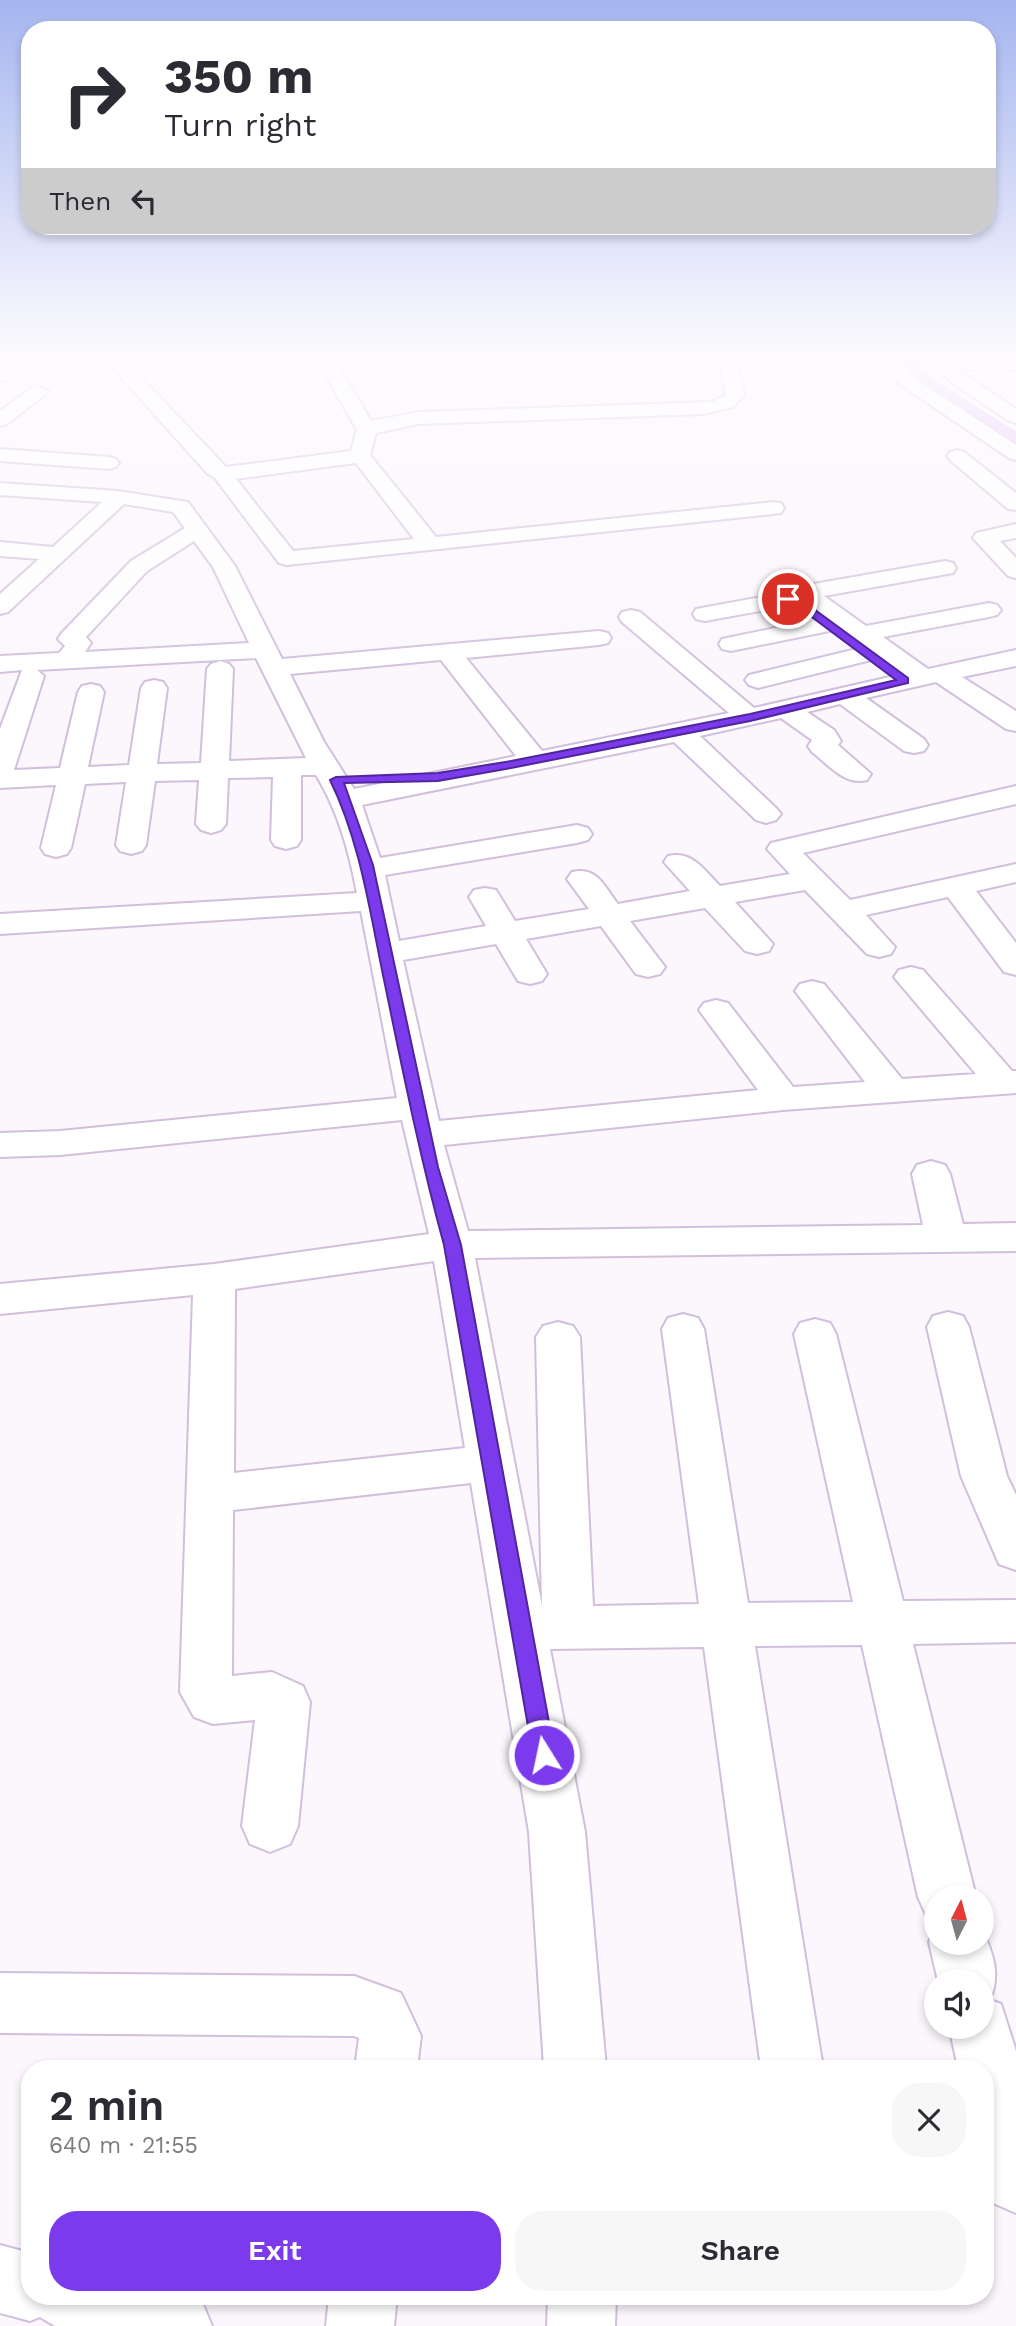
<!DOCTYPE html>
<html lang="en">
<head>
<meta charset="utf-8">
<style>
  :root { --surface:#fff; --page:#f7f7f7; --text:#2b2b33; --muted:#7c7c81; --accent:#7c3aed }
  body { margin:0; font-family:"Work Sans",sans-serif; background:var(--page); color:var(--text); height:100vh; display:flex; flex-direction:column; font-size:26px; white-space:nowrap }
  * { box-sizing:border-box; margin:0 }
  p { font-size:23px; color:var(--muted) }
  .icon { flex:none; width:38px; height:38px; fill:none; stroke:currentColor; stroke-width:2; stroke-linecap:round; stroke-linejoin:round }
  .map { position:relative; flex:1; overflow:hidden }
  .drawer { position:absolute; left:21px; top:2060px; width:973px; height:245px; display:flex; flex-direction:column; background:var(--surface); border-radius:28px; box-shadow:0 4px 10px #0003 }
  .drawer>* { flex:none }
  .guide { position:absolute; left:21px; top:21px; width:975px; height:214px; border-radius:28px; box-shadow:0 4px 10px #0003; background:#fff; color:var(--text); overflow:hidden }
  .needle { width:46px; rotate:6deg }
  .tools { position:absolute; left:924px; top:1885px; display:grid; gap:14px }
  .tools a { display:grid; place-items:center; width:70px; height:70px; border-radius:50%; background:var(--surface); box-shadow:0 4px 10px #0003; font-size:35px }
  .pin { position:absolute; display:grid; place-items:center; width:60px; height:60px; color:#fff; margin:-30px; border:4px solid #fff; border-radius:50%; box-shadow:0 2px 7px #0007 }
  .me { position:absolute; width:77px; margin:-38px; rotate:350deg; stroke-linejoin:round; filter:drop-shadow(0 0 5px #0008) }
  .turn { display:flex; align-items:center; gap:24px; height:147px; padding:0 28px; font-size:32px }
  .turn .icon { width:91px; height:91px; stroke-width:2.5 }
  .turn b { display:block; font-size:49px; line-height:60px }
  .then { display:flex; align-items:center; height:66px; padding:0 28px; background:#0003; gap:14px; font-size:26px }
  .round { display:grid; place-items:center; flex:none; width:74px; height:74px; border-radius:28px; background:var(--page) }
  .summary { display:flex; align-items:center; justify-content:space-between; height:119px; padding:0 28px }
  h1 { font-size:42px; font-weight:600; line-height:52px }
  .cta { display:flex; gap:14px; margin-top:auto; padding:14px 28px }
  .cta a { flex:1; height:80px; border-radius:28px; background:var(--accent); color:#fff; font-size:28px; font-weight:600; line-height:80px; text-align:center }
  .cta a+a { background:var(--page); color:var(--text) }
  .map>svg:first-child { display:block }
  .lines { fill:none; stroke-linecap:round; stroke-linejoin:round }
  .canal { fill:#e2b6f9; fill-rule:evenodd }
  .minor-casing { stroke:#d1bfdb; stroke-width:4 }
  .minor { fill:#fff; fill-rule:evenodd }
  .route { fill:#7c3aed; stroke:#51269a; stroke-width:2 }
</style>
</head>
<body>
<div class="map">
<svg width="1016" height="2326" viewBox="0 0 1016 2326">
  <rect width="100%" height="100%" fill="#fbf7fd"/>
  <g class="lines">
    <path class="canal" d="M898,358H913L937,382L1016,431V443L927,388Z"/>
    <g class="minor-casing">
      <path id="minor" d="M13,358H34L6,380L0,381V368Z
        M104,358H123L226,467L351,451L357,430L316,358H334L371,421L419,412L712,402L726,395L719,358H737L744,395L733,407L704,414L419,424L376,433L370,455L436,537L773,502L781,503L784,508L781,513L773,514L287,565L279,563L215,478L207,473ZM356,463L414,539L293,551L236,479Z
        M877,358H896L913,377L1016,445V460L1009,458L901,385Z
        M925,358L1016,360V370L957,369L1016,409V423L1009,421L951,382Z
        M39,386L48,391L45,395L7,424L0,426V411L33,387Z
        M0,449L109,457L116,459L119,463L116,467L109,469L0,461Z
        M957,450L964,452L1016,493V510L1008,509L950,460L947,456L950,452Z
        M0,483L118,491L188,502L235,566L282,659L599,631L608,633L611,638L608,643L599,645L466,658L542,751L729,713L622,622L619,617L622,612L631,610L640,612L754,708L903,674L879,658L758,688L749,685L745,680L749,675L865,647L839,629L731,651L722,649L719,644L722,639L809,621L788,606L705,621L696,619L693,614L696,609L788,592L796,594L800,587L808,585L945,561L953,563L956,568L953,573L824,596L866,626L989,603L997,605L1001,610L997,615L989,617L883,637L928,669L1016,650V666L962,677L1016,711V731L1006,729L936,682L866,698L924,739L928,745L924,751L914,753L904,751L840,704L807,712L834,730L841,741L838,745L871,774L867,780C845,786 829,765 812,752L808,746L812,740L781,718L700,736L776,808L781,814L776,820L766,823L756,820L674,742L362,805L380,858L577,825L588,828L592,834L588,840L577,843L385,875L399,941L486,926L469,897L474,890L485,888L496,890L515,921L589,909L567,879L572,872C597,866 604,886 618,904L690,891L664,862L668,856C692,850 704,870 720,886L790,874L767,849L771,843L1016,786V804L803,853L850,900L1016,864V882L976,891L1016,943V975L1004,972L948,897L866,915L895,947L891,954L879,957L867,954L805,890L735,902L773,944L769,951L757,954L745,951L705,908L630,921L665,967L660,974L648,977L636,974L601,926L526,939L547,974L542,981L530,984L518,981L496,944L403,960L439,1121L758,1090L699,1010L704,1003L716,1000L728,1003L793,1087L865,1082L795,991L800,984L812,981L824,984L902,1079L976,1074L894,977L899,970L911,967L923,970L1012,1071H1016V1093L783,1110L444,1145L468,1231L923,1225L912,1174L917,1165L931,1161L945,1165L950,1174L963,1224L1016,1223V1251L475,1258L542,1606L536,1337L543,1326L558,1322L573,1326L580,1337L593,1606L699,1604L662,1329L668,1318L683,1314L698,1318L704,1329L748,1603L853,1602L794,1334L800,1323L815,1319L830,1323L836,1334L903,1601L1016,1600V1642L913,1644L976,1897H936V1921L927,1917L918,1897L862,1645L755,1646L823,2068H761L704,1647L550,1649L585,1832L606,2068H544L529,1832L471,1483L233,1510L232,1676L272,1672L303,1686L310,1702L298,1826L290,1844L270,1852L250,1844L242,1826L255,1720L213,1724L194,1717L180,1692L193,1295L0,1314V1284L214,1264L429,1234L402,1120L60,1155L0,1157V1133L60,1131L397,1098L361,911L0,934V914L357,893C349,851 338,811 316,775H301V840L297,846L286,849L275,846L271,840L273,777L228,778L226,824L221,830L211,833L201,830L196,824L199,780L155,781L146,845L142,851L131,854L120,851L116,845L126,782L85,784L71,848L67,854L56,857L45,854L41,848L56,785L0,788V729L22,670L0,672V656L59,653L65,646L58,639L61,634L131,561L185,528L173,512L124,504L8,612L0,614V594L39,559L0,556V542L53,547L102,502L0,495ZM194,541L213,567L249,643L85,652L91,643L86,637L147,571ZM256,658L306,758L229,761L233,669L229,664L220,661L211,664L207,669L201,763L157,764L167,688L163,682L154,680L145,682L141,688L129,765L88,767L104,692L100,686L91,684L82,686L78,692L60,768L14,770L44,676L37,670ZM441,660L516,756L354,789L324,742L290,674ZM434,1261L465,1448L234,1473L235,1289Z
        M1016,524V538L1000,541L1016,558V578L1008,576L973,538L976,533Z
        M948,1312L963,1316L969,1327L1007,1476L1016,1495V1570L999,1564L961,1476L927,1327L933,1316Z
        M936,1924V1942H982V1928C993,1955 1001,1973 990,2000L1001,2004L1016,2051V2213L993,2203L985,2184V2068H958L949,2026H982V1981H938L929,1942Z
        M0,1973L354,1976L401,1993L421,2036L417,2068H355L359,2038L354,2036L0,2033Z
        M0,2245L30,2253V2296H189L202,2302L212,2326H55L40,2317L30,2321L0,2313Z
        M329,2296H397L394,2326H326Z
        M548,2296H616L615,2326H547Z"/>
    </g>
    <use href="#minor" class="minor"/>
  </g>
  <linearGradient id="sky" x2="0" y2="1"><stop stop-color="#a5b5ef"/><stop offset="0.52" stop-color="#fdfbfe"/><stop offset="1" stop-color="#fdfbfe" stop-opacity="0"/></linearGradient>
  <rect width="1016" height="684" fill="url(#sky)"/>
  <path class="route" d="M788,596L800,599L908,678V683L750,721L511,768L438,781L344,783L373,865L438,1167L461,1245L555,1755L552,1763L544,1765L536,1763L533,1755L444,1245C419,1154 401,1062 382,970C369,906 359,839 330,780L336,777L438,773L511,761L750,714L896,680L793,603L784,601L783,599Z"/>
</svg>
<div class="tools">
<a><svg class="needle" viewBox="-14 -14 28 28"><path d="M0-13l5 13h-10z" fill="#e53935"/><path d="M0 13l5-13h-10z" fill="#7c7c81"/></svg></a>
<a><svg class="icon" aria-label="sound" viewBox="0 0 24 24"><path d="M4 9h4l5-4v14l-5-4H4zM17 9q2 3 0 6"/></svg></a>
</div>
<div class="pin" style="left:788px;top:599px;background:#d93025"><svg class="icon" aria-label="arrive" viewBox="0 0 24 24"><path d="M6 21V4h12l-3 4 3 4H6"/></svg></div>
<svg class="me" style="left:544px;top:1755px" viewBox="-20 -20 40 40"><circle r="17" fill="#7c3aed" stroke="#fff" stroke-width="3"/><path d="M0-11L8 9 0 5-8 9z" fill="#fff"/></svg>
<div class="guide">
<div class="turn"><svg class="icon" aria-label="right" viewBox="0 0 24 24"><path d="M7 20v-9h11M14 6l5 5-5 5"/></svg><div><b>350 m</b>Turn right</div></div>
<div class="then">Then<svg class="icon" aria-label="left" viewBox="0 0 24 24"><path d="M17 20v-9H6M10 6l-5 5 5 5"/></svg></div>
</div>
<section class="drawer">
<div class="summary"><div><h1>2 min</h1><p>640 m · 21:55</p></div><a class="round"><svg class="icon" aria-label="close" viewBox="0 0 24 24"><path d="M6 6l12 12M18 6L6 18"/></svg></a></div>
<div class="cta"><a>Exit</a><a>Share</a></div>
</section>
</div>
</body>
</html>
